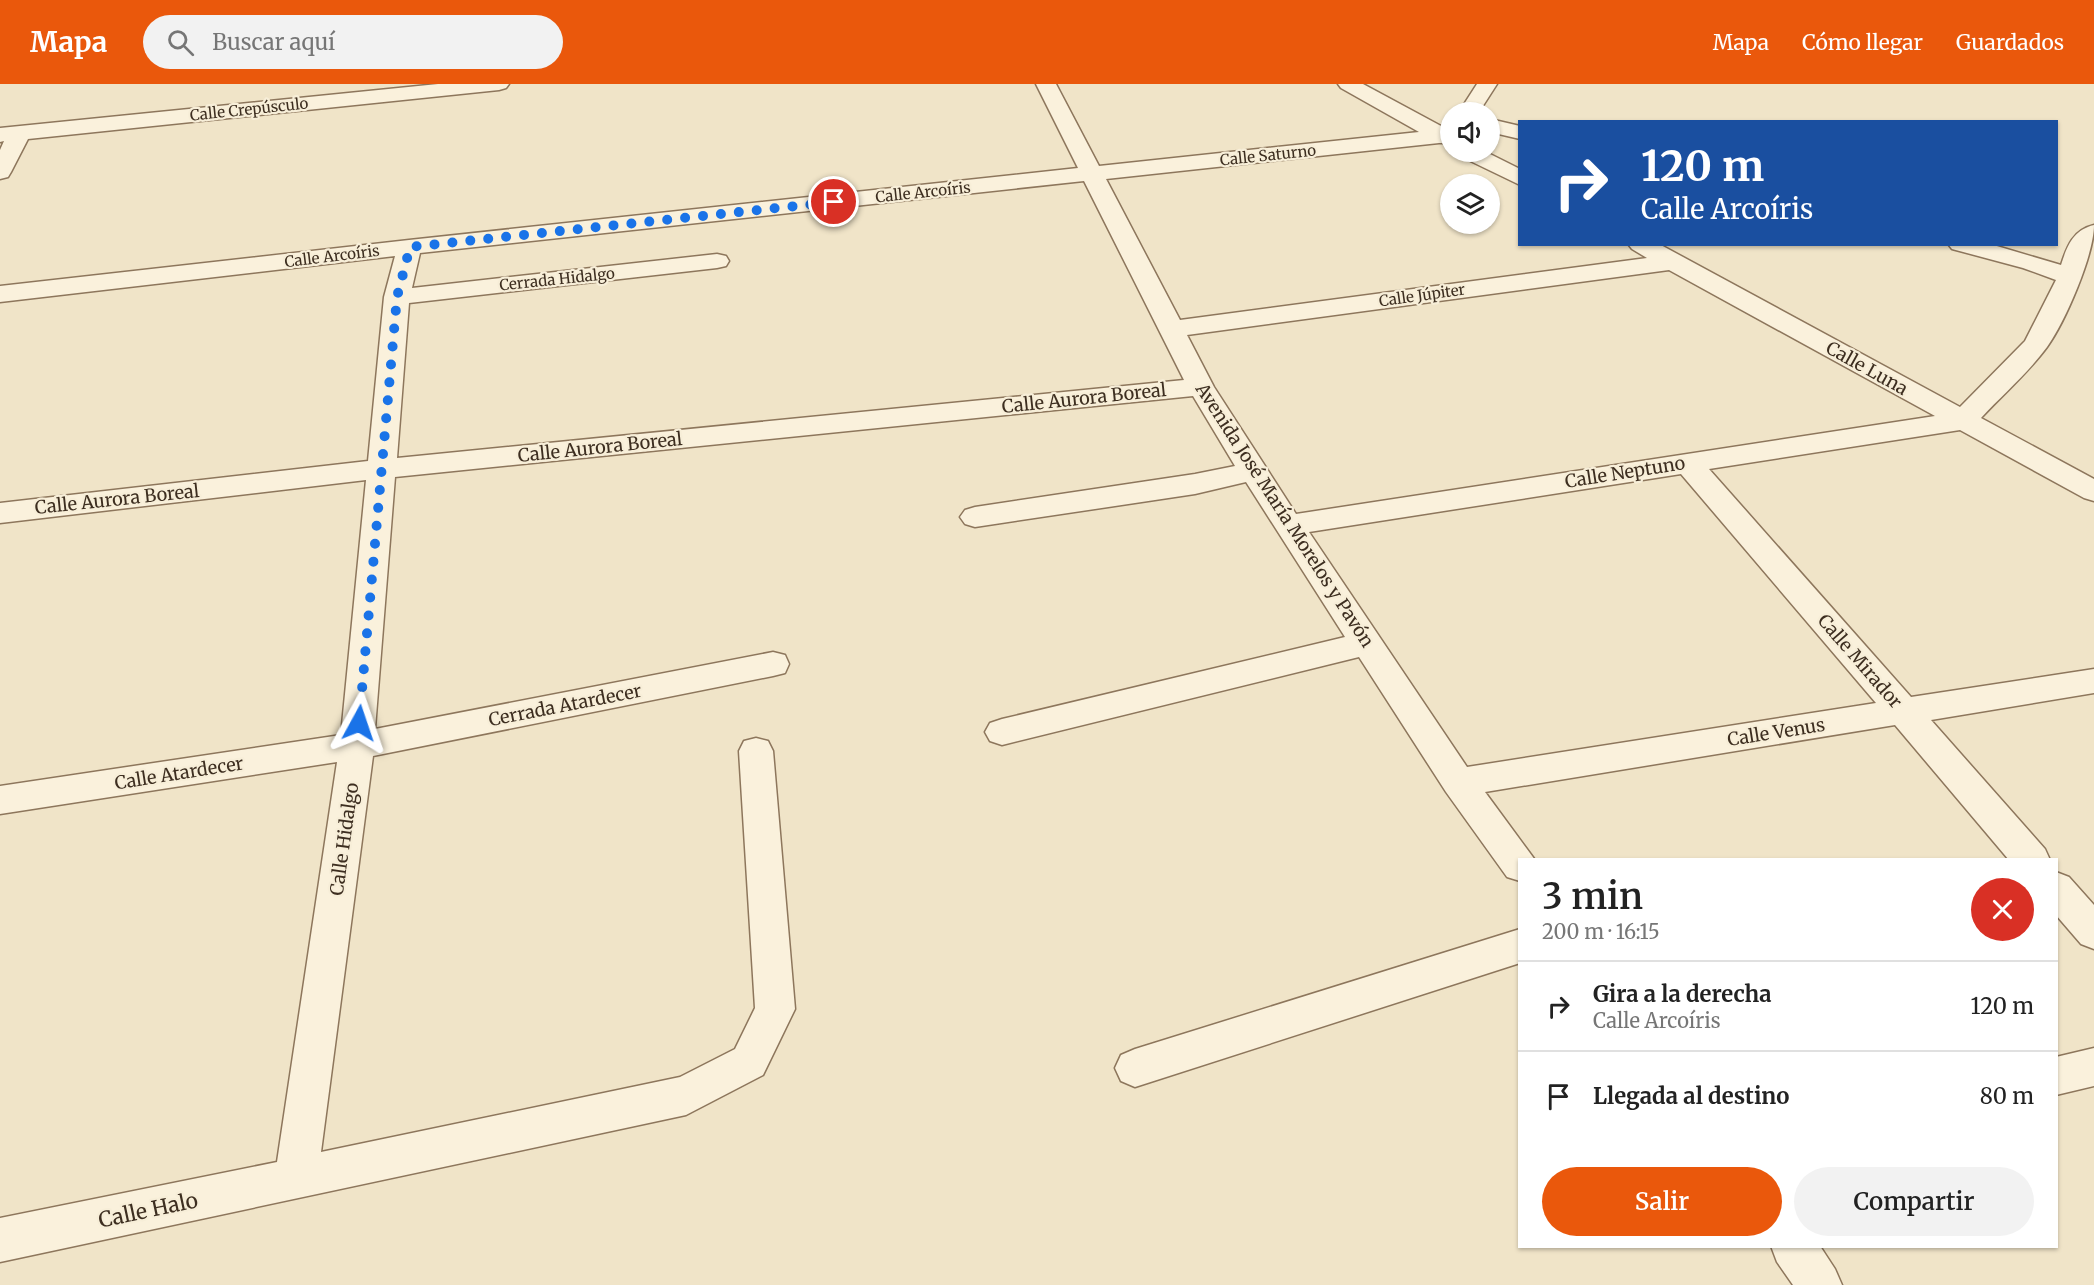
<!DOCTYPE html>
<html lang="es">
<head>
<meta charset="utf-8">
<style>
  :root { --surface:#fff; --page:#f2f2f2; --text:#222; --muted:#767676; --line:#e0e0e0; --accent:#ea580c }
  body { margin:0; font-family:Merriweather,serif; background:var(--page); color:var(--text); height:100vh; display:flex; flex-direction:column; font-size:22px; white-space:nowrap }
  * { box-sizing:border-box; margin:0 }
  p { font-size:20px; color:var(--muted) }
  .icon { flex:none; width:33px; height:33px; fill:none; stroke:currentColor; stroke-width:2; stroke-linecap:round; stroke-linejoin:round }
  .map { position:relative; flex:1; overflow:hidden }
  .drawer { position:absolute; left:1518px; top:774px; width:540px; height:390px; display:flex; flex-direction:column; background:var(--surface); border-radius:0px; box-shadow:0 2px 4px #0004 }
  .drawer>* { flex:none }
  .guide { position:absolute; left:1518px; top:36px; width:540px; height:126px; border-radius:0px; box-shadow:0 2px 4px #0004; background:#1a4fa0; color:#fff; overflow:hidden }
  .fabs { position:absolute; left:1440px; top:18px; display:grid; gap:12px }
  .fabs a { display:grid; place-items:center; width:60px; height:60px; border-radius:50%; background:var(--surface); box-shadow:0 2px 4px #0004; font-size:30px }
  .pin { position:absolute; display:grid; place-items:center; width:51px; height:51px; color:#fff; margin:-26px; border:3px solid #fff; border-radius:50%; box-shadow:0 2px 6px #0007 }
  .me { position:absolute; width:66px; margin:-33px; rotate:5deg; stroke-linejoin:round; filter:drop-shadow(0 0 4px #0008) }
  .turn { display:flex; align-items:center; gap:21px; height:126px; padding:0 24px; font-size:27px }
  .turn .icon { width:78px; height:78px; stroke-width:2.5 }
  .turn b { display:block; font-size:42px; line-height:51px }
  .round { display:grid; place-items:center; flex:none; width:63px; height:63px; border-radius:32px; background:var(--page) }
  .head { display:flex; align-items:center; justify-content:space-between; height:102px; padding:0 24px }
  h1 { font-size:36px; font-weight:600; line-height:45px }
  .cta { display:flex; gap:12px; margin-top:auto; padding:12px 24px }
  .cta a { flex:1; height:69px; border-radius:36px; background:var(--accent); color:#fff; font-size:24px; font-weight:600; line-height:69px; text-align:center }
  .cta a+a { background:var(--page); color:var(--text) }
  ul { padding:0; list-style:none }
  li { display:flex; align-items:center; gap:18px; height:90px; padding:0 24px; border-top:2px solid var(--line) }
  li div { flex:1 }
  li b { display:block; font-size:22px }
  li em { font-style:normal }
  header { display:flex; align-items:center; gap:36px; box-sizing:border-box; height:84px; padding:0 30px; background:var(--accent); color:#fff }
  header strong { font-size:28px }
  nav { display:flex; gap:33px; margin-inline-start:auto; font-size:21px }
  .search { width:420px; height:54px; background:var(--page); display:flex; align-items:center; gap:15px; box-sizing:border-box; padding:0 21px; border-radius:33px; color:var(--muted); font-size:22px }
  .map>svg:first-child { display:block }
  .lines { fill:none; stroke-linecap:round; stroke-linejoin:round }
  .minor-casing { stroke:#8d765c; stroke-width:3 }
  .minor { fill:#faf1dc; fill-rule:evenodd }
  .route { stroke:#1a73e8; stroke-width:10; stroke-dasharray:0 18 }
  .labels { text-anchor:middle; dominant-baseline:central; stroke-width:4.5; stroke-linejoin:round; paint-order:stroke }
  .far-street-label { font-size:15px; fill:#3d2e20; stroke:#f7eed8 }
  .street-label { font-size:18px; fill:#3d2e20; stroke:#f7eed8 }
  .near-street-label { font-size:21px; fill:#3d2e20; stroke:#f7eed8 }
</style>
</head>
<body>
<header>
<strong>Mapa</strong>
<div class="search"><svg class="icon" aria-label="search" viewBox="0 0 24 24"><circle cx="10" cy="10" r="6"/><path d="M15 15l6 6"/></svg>Buscar aquí</div>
<nav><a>Mapa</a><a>Cómo llegar</a><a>Guardados</a></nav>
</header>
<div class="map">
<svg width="2094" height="1201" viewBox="0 0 2094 1201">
  <rect width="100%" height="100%" fill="#f0e4c8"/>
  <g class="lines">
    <g class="minor-casing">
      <path id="minor" d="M438,0H509L506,4L499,6L28,55L11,88L8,93L0,95V66L4,57L0,58V44Z
        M1036,0H1056L1099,82L1419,48L1341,4L1338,0H1363L1441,42L1450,40V59H1439L1106,95L1180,236L1647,174L1632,165L1628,160H1659L1960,323L2025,257L2056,196L2023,184L1952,165L1948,160H1990L2061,181C2067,162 2073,146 2094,141C2094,171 2065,238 2047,263C2028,289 2002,311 1981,334L2094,395V417L2084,414L1960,346L1709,385L1911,613L2094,585V609L1931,636L2045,765L2050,776H2009L1895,641L1485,708L1535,776H1520V797L1507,793L1446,708L1359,573L1002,661L990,657L985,648L990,639L1002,635L1345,553L1246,398L1195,410L975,443L965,440L960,433L965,426L975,423L1195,390L1235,382L1193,312L395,393L375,645L773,568L785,571L789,580L785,589L773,592L373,672L321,1068L680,993L735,965L755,924L739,667L744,657L756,654L768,657L773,667L795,925L763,991L686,1031L0,1178V1134L277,1078L337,678L0,730V702L341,651L366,396L0,439V419L368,377L384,213L395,172L0,218V202L409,156L1078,84ZM1084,97L1184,296L397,374L409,219L717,184L726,182L729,177L726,172L717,170L412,204L420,169ZM1669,186L1935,332L1296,430L1214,303L1187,251ZM1681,390L1876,619L1467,683L1309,448Z
        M1477,0H1497L1479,28H1459Z
        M1490,35L1520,42V55L1490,48Z
        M1459,68H1486L1520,85V101L1462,73Z
        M2056,788L2069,793L2094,821V865L2081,860L2056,831Z
        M1520,845V879L1135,1003L1121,997L1115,984L1121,971L1135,965Z
        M2094,964V1002L2056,1011V973Z
        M1771,1162H1820L1835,1185L1842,1201H1793L1777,1178Z"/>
    </g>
    <use href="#minor" class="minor"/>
  </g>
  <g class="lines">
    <path class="route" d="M359,639L397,213L410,163L834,118"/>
  </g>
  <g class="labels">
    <g class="far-street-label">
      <text transform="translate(249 25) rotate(-6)">Calle Crepúsculo</text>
      <text transform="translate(1268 71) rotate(-6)">Calle Saturno</text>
      <text transform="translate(923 108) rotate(-6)">Calle Arcoíris</text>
      <text transform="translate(332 172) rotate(-7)">Calle Arcoíris</text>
      <text transform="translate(557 195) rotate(-6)">Cerrada Hidalgo</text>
      <text transform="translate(1422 211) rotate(-8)">Calle Júpiter</text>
    </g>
    <g class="street-label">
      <text transform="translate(1867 284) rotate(29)">Calle Luna</text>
      <text transform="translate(1084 314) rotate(-6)">Calle Aurora Boreal</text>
      <text transform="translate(600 363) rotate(-6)">Calle Aurora Boreal</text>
      <text transform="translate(1625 388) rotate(-9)">Calle Neptuno</text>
      <text transform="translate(117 415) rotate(-6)">Calle Aurora Boreal</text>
      <text transform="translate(1285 431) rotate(57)">Avenida José María Morelos y Pavón</text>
      <text transform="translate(1860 577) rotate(49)">Calle Mirador</text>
      <text transform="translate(565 621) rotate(-11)">Cerrada Atardecer</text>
      <text transform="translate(1776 648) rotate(-9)">Calle Venus</text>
      <text transform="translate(179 689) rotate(-9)">Calle Atardecer</text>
      <text transform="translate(344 755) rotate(-82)">Calle Hidalgo</text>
    </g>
    <g class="near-street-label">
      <text transform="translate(148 1126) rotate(-12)">Calle Halo</text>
    </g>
  </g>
</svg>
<div class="fabs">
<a><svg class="icon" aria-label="sound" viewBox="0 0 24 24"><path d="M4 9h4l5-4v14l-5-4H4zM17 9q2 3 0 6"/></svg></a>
<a><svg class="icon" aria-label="layers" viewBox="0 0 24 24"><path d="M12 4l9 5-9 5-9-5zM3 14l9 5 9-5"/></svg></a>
</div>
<div class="pin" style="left:834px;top:118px;background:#d93025"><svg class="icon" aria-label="arrive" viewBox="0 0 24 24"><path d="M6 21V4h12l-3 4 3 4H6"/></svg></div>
<svg class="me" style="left:359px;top:639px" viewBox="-20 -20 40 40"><path d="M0-17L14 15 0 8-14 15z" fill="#1a73e8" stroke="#fff" stroke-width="4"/></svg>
<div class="guide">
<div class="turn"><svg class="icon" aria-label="right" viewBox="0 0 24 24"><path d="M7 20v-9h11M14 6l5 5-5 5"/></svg><div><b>120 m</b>Calle Arcoíris</div></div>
</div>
<section class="drawer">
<div class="head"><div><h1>3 min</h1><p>200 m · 16:15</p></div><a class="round" style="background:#d93025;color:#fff"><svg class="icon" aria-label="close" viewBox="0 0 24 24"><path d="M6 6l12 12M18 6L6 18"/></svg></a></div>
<ul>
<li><svg class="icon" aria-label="right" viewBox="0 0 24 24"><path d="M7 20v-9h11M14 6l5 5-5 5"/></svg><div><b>Gira a la derecha</b><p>Calle Arcoíris</p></div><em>120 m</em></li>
<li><svg class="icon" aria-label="arrive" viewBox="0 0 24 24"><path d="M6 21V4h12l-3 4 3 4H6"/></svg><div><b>Llegada al destino</b></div><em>80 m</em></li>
</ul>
<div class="cta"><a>Salir</a><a>Compartir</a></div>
</section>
</div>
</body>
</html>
